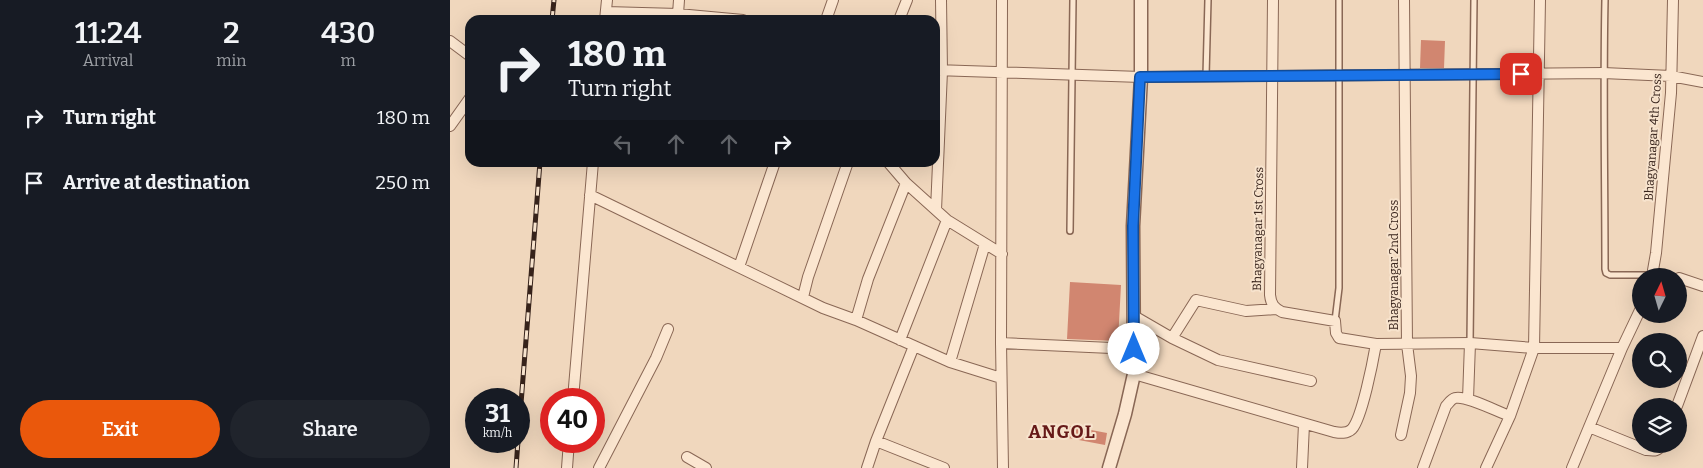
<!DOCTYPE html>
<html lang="en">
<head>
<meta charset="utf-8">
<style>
  :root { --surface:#171b24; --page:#20242c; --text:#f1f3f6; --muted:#9ea1a6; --accent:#ea580c }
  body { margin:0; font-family:Bitter,serif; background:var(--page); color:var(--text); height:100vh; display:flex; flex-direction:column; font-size:19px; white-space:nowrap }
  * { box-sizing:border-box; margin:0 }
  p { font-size:16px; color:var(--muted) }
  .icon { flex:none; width:28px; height:28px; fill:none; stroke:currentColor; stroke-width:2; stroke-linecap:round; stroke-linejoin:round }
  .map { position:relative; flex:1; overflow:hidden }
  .sheet { display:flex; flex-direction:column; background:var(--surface); width:450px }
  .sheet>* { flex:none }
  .top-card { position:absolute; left:15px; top:15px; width:475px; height:152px; border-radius:15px; box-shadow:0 5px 20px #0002; background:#171b24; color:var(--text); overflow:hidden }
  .needle { width:32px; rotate:5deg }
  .tools { position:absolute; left:1182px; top:268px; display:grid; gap:10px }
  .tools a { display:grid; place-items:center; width:55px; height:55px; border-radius:50%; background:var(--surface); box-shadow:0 5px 20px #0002; font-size:25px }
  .speed { position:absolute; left:15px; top:388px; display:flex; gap:10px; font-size:25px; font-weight:700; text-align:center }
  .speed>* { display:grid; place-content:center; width:65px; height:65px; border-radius:50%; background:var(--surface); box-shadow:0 5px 20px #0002; line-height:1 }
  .speed small { font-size:12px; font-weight:400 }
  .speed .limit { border:8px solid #d22; background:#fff; color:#111 }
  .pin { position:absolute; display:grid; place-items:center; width:42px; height:42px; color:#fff; margin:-21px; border-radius:10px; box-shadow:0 2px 8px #0006 }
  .me { position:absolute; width:55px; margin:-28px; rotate:0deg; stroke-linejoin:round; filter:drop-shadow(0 0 4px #0008) }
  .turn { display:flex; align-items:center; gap:18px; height:105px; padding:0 20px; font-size:22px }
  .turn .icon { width:65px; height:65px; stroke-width:2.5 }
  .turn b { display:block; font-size:35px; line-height:42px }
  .lanes { display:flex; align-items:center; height:48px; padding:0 20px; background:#0003; justify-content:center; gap:25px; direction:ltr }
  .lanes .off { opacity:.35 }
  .eta { display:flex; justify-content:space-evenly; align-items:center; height:85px; text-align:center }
  .eta b { font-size:30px; font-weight:600; line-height:35px }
  .action { display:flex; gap:10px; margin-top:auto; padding:10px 20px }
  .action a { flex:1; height:58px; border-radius:30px; background:var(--accent); color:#fff; font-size:20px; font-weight:600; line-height:58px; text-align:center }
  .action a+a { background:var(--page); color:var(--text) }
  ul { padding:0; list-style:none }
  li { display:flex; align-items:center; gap:15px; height:65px; padding:0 20px }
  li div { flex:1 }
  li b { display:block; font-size:19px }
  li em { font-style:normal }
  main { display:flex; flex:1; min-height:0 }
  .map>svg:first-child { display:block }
  .building { fill:#d18670 }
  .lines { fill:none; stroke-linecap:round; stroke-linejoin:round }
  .service-casing { stroke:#896755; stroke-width:8 }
  .minor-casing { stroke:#896755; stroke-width:12 }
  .tertiary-casing { stroke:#896755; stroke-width:15 }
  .service { stroke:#fbe6d0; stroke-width:5 }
  .minor { stroke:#fbe6d0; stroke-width:10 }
  .tertiary { stroke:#fbe6d0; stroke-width:12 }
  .rail-casing { stroke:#37231b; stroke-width:5 }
  .rail { stroke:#f7e3cd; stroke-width:3; stroke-dasharray:9; stroke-linecap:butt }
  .route-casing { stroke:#114b97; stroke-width:12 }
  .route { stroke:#1a73e8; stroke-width:9 }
  .labels { text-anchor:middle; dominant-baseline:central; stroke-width:4; stroke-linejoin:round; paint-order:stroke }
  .street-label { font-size:12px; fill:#37231b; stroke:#f7e3cd }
  .district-label { font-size:18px; font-weight:bold; letter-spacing:1px; fill:#661918; stroke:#f7e3cd }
</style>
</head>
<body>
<main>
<section class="sheet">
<div class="eta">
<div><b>11:24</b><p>Arrival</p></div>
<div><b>2</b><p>min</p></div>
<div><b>430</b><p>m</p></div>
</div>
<ul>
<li><svg class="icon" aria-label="right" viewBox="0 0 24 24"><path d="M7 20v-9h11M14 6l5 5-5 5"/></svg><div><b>Turn right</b></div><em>180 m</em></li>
<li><svg class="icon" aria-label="arrive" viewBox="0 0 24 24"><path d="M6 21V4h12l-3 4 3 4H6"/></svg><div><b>Arrive at destination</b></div><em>250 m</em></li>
</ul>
<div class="action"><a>Exit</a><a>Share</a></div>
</section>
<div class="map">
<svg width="1253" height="468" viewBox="0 0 1253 468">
  <rect width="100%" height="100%" fill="#f0d7bd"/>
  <path class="building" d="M971,40L995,41L994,68H970Z
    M620,282L671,285L668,341L617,339Z
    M615,425L657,433L655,445L613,437Z"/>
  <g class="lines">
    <g class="service-casing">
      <path id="service" d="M1155,0C1153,89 1155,179 1155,269L1156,273L1160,275H1202
        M756,76L758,0
        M620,231L623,0
        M885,321L889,288V0
        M1020,343L1024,0"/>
    </g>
    <g class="minor-casing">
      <path id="minor" d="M552,0L551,343L553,468
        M823,0L820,295C821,304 824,308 832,312L885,321L886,333L889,338L926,344L1020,343L1084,348H1172
        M156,12L228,14L293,20
        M228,14L229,0
        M155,20L157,0
        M376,20L383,0
        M449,20L457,0
        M0,41L20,56
        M485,70L691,77L1153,73L1221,76L1253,82
        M0,126L20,98
        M438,162L456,183L497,220L552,254
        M140,195L373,308L406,320L500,362L551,378
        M486,210L492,71L491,0
        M289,267L325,162
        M1202,276L1206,253L1221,93L1223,0
        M1229,278L1253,286
        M353,297L358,277L398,162
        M684,316L722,338L768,360L861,381
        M406,320L418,279L456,183
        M722,338L746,300L796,311L826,309
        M450,340L497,220
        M551,343L684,349
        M500,362L535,244
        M684,374L884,432C890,433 897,434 902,429C912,418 923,361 926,344
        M123,399L143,162
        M1018,399L1020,343
        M1227,406L1253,336
        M1139,427L1196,450C1204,451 1208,452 1212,444
        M951,435L960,393L961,376L957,344L954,0
        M426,441L494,468
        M237,457L256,468
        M117,468L119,441
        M149,468L206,358L218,329
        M417,468L426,441L464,346
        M852,468L854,424
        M973,468L996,406C999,403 1001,399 1005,398C1016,395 1048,412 1060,416
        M1036,468L1060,416L1084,348L1090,0
        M1122,468L1172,348L1191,308"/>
    </g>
    <g class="tertiary-casing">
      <path id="tertiary" d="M659,468L675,414L684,374L683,226L691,77V0"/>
    </g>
    <use href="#service" class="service"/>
    <use href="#minor" class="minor"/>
    <use href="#tertiary" class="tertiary"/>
    <g class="rail-casing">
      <path id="rail" d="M102,20L104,0
        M69,429L90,162
        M66,468L68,441"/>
    </g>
    <use href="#rail" class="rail"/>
  </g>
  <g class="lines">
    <g class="route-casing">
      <path id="route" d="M684,349L683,226L690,77L1071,74"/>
    </g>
    <use href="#route" class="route"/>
  </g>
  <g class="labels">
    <g class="street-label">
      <text transform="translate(1203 137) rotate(-86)">Bhagyanagar 4th Cross</text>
      <text transform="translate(808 229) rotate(-89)">Bhagyanagar 1st Cross</text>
      <text transform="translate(944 265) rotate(-90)">Bhagyanagar 2nd Cross</text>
    </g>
    <g class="district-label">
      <text x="612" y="432">ANGOL</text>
    </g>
  </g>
</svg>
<div class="tools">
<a><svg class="needle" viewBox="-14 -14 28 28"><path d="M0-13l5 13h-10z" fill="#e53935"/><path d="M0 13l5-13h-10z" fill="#9ea1a6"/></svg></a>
<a><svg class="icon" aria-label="search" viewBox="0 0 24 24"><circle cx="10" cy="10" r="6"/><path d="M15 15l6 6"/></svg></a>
<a><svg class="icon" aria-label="layers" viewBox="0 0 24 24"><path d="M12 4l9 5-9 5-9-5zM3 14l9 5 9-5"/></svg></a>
</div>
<div class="speed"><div>31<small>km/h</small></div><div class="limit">40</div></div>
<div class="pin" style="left:1071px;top:74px;background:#d93025"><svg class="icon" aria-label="arrive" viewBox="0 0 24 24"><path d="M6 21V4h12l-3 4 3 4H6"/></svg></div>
<svg class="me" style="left:684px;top:349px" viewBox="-20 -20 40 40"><circle r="19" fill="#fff"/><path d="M0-13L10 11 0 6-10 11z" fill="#1a73e8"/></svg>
<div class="top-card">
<div class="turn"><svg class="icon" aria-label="right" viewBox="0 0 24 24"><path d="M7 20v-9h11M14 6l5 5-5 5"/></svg><div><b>180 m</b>Turn right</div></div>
<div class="lanes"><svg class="icon off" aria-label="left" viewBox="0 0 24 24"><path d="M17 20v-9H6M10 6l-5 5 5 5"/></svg><svg class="icon off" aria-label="ahead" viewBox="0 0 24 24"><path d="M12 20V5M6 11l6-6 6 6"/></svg><svg class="icon off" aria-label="ahead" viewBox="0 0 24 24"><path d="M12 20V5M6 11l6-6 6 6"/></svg><svg class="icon" aria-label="right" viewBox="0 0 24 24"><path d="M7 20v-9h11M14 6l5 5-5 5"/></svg></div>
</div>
</div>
</main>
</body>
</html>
